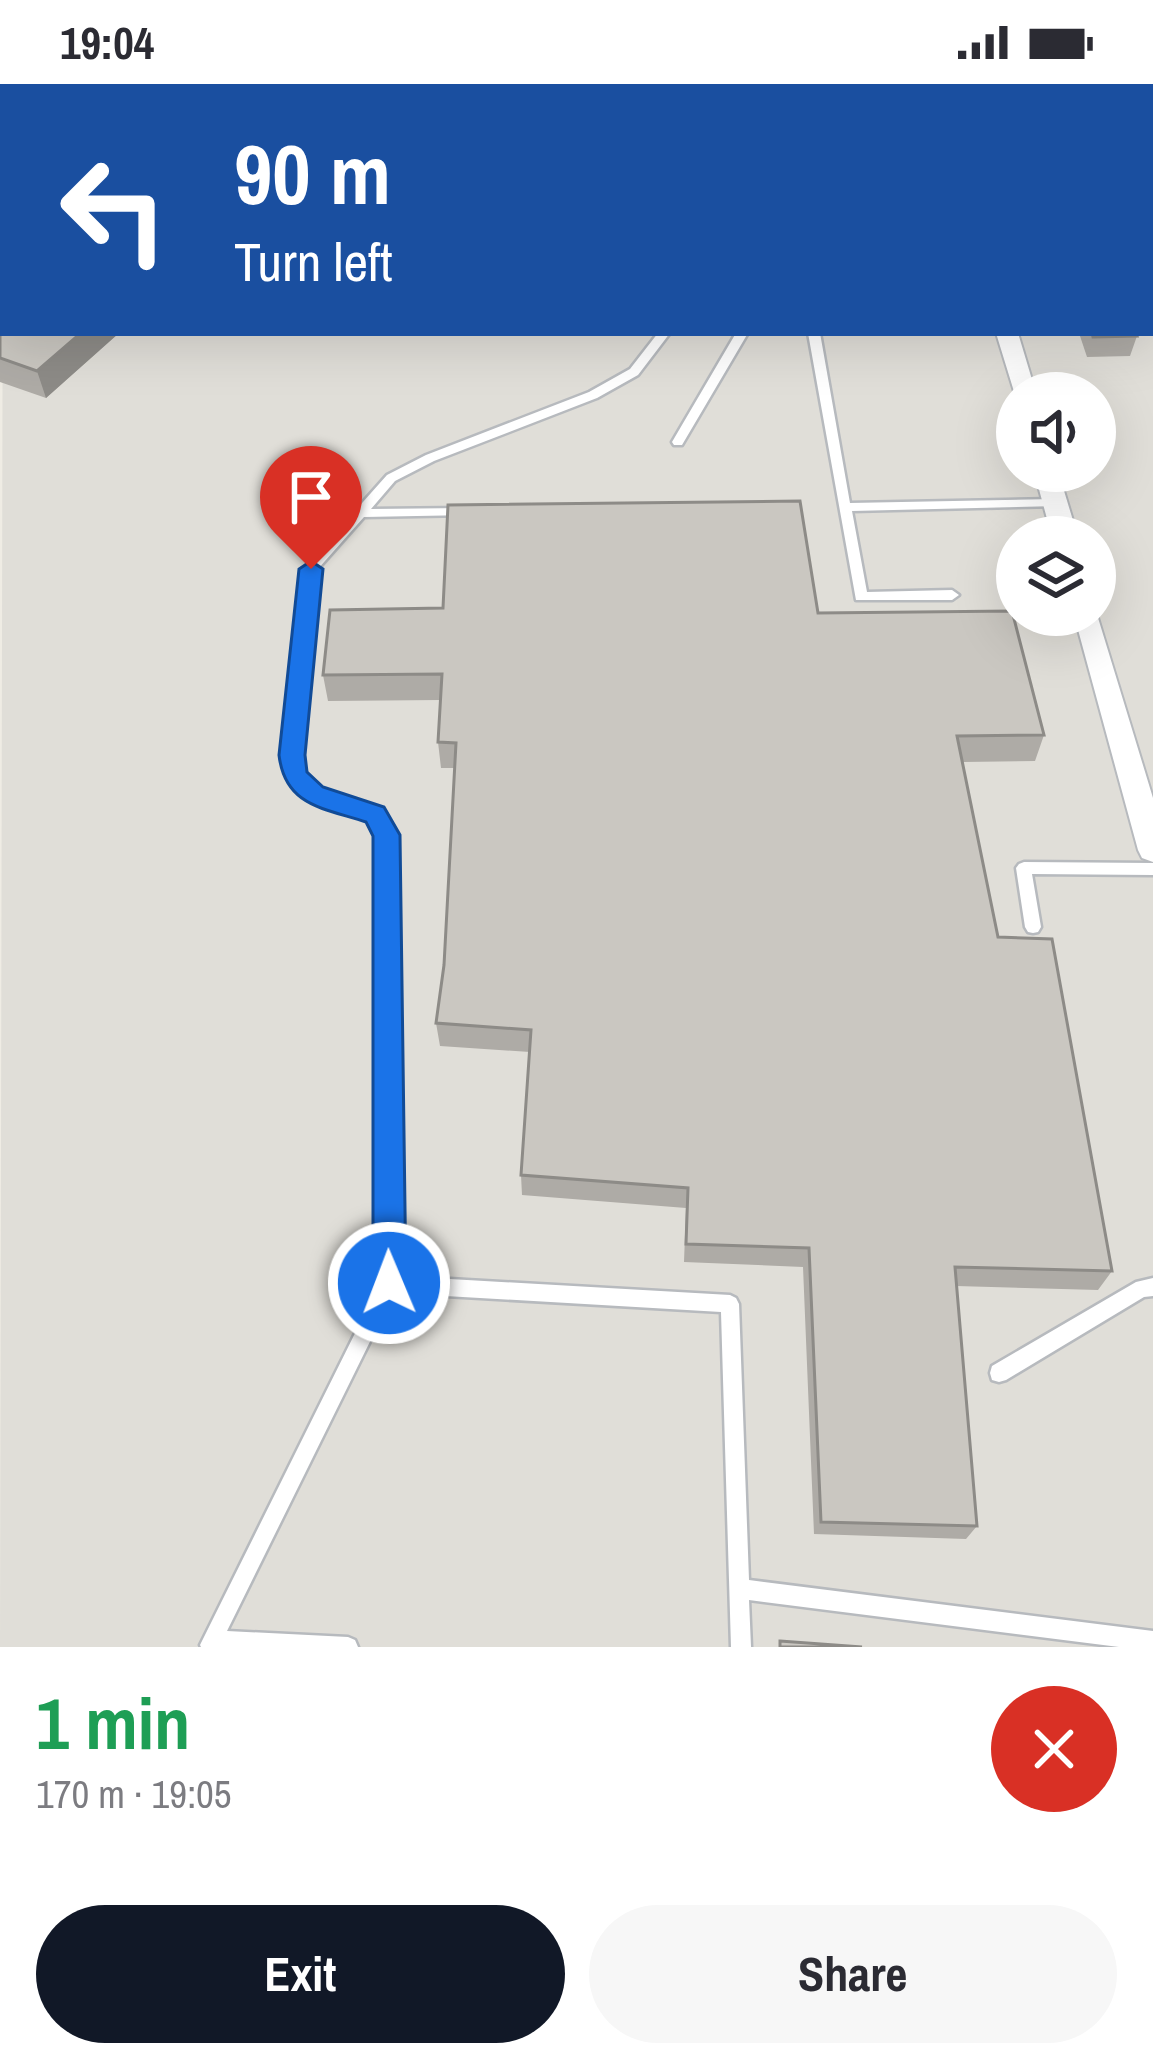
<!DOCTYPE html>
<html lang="en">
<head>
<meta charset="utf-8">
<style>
  :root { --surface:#fff; --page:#f7f7f7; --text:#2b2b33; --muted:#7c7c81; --accent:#111827 }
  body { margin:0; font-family:"Archivo Narrow",sans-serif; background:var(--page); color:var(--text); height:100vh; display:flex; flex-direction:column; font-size:45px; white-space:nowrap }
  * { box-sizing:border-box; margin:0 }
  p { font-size:39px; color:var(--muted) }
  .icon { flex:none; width:66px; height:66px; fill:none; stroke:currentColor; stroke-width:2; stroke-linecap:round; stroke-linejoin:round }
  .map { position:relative; height:1563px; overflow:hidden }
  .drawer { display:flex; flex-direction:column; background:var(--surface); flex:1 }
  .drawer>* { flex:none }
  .top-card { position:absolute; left:0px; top:0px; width:1155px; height:252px; box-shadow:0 12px 48px #0002; background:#1a4fa0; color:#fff; overflow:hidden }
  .controls { position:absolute; left:996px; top:288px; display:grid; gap:24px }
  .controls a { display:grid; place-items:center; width:120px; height:120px; border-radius:50%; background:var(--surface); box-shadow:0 12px 48px #0002; font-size:60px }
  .pin { position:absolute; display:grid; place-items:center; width:102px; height:102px; color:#fff; margin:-123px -51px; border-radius:50% 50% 50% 0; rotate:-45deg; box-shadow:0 0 12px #0007 }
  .pin .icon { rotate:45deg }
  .me { position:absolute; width:132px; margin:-66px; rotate:359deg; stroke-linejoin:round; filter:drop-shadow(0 0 9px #0008) }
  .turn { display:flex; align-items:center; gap:42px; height:252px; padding:0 36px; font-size:54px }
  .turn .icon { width:156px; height:156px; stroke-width:2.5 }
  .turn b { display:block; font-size:84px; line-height:102px }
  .round { display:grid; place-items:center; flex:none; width:126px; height:126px; border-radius:63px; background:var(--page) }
  .head { display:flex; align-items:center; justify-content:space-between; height:204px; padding:0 36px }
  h1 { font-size:72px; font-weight:700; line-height:90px; color:#1e9e55 }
  .primary-button { display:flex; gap:24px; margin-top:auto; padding:24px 36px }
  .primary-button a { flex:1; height:138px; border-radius:72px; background:var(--accent); color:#fff; font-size:48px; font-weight:700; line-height:138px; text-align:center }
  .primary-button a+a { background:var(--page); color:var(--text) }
  .status { display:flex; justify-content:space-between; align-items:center; height:84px; padding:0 60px; background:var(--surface); direction:ltr }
  .status svg { height:33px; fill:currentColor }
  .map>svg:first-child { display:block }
  .industrial { fill:#e0ded8; fill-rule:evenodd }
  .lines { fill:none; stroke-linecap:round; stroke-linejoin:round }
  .lane-casing { stroke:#b7babe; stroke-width:5 }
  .street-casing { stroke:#b7babe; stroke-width:4 }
  .path { stroke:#98c9a5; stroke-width:6; stroke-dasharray:10 6; stroke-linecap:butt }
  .lane { fill:#fff; fill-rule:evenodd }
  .street { fill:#fff; fill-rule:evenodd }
  .rail { stroke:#b3b4b5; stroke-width:6; stroke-dasharray:1.5 10; stroke-linecap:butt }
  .wall { fill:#aeaba6 }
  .shaded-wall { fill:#8d8b87 }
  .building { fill:#cac7c1; stroke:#8d8b87; stroke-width:3 }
  .route { fill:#1a73e8; stroke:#114b97; stroke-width:3 }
</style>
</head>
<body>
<div class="status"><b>19:04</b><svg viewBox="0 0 49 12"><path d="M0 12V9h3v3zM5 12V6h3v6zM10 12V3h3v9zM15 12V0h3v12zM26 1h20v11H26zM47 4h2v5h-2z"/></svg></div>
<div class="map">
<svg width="1153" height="1563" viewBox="0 0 1153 1563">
  <rect width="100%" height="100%" fill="#efece4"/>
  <path class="industrial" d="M71,0H903L906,3H67Z
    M3,50V249H1152L1153,88V1563H0ZM1017,309H1095V387H1017ZM1017,453H1095V531H1017Z"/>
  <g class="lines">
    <g class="lane-casing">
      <path id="lane" d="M376,0H386L383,3H373Z
        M778,0H788L789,3H779Z
        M858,0H868L869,3H859Z
        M1152,224H1153V230H1152Z
        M658,249H670L638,291L597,314L434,377L395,397L371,425L466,424L470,425V431L364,433L317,486L299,671C310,713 344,715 380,727L393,751L398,1192L730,1211L736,1214L739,1220L749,1496L1153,1547V1563H1119L749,1516L751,1563H731L721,1228L394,1209L227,1547L348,1553L355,1556L358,1563H201L200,1561L380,1199L379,751L370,735C328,722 297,719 285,671L306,482L387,391L426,371L589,308L630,285Z
        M736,249H748L682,361H674L672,358Z
        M808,249H820L850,419L1055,415L1059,416V422L852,427L867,508L952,506L959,511L952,516H856Z
        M1024,778L1153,779V791L1032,790L1041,843L1038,848L1033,849L1028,848L1025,843L1016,784L1019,780Z
        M1153,1194V1212L1144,1213L1006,1296L999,1298L992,1296L990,1289L992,1282L1136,1198Z"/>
    </g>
    <g class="street-casing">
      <path id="street" d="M921,0H939L940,3H922Z
        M996,249H1018L1036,309H1017L1016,314Z
        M1034,387H1058L1078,453H1052Z
        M1095,524L1153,714V778L1142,774L1138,766L1074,531H1095Z"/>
    </g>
    <path class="path" d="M1095,480L1105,512"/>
    <use href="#lane" class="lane"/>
    <use href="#street" class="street"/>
    <path class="rail" d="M42,3L47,0"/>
  </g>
  <path class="wall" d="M0,178L119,249L46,314L0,298Z
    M1079,249H1136L1137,252L1130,272L1087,273Z
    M818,529L1044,651L1035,677L963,678L998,853L1112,1187L1098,1206L956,1202L977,1442L966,1455L814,1450L803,1183L684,1178L686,1124L522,1111L521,1091L530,968L440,962L436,939L444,881L455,684H441L438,658L440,616L328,617L323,591Z"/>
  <path class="shaded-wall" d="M81,249H119L46,314L37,287Z"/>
  <path class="building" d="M235,0H323L320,3H237L233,2Z
    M0,178L3,179V249H81L37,287L0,274Z
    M1092,249H1136L1137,252L1093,253Z
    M800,417L818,529L1012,527L1044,651L957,652L998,853L1052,855L1112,1187L955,1183L977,1442L821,1438L809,1164L686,1160L688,1104L521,1091L531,946L436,939L444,881L456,659L438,658L442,590L323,591L330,526L443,524L448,421Z
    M780,1557L862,1563H780Z"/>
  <path class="route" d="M311,477L323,485L305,671L307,688L323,703L384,723L400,751L406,1199L401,1211L389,1215L378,1211L373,1199V752L366,738C323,724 285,722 279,671L299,485Z"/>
</svg>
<div class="controls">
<a><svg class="icon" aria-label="sound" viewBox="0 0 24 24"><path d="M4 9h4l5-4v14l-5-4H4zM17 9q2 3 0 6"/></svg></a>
<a><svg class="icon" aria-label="layers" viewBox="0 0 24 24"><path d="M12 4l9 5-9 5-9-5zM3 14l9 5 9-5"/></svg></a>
</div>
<div class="pin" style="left:311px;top:485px;background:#d93025"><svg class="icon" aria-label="arrive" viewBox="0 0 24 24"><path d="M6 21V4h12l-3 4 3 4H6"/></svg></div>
<svg class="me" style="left:389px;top:1199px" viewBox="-20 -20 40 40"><circle r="17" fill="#1a73e8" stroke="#fff" stroke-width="3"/><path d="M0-11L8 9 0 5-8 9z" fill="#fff"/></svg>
<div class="top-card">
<div class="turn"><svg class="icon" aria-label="left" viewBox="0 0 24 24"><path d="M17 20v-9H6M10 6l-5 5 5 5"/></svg><div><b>90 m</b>Turn left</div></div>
</div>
</div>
<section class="drawer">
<div class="head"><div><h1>1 min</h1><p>170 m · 19:05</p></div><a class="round" style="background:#d93025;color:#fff"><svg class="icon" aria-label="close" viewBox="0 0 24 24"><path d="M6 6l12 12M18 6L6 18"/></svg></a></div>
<div class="primary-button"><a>Exit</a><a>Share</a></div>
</section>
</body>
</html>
